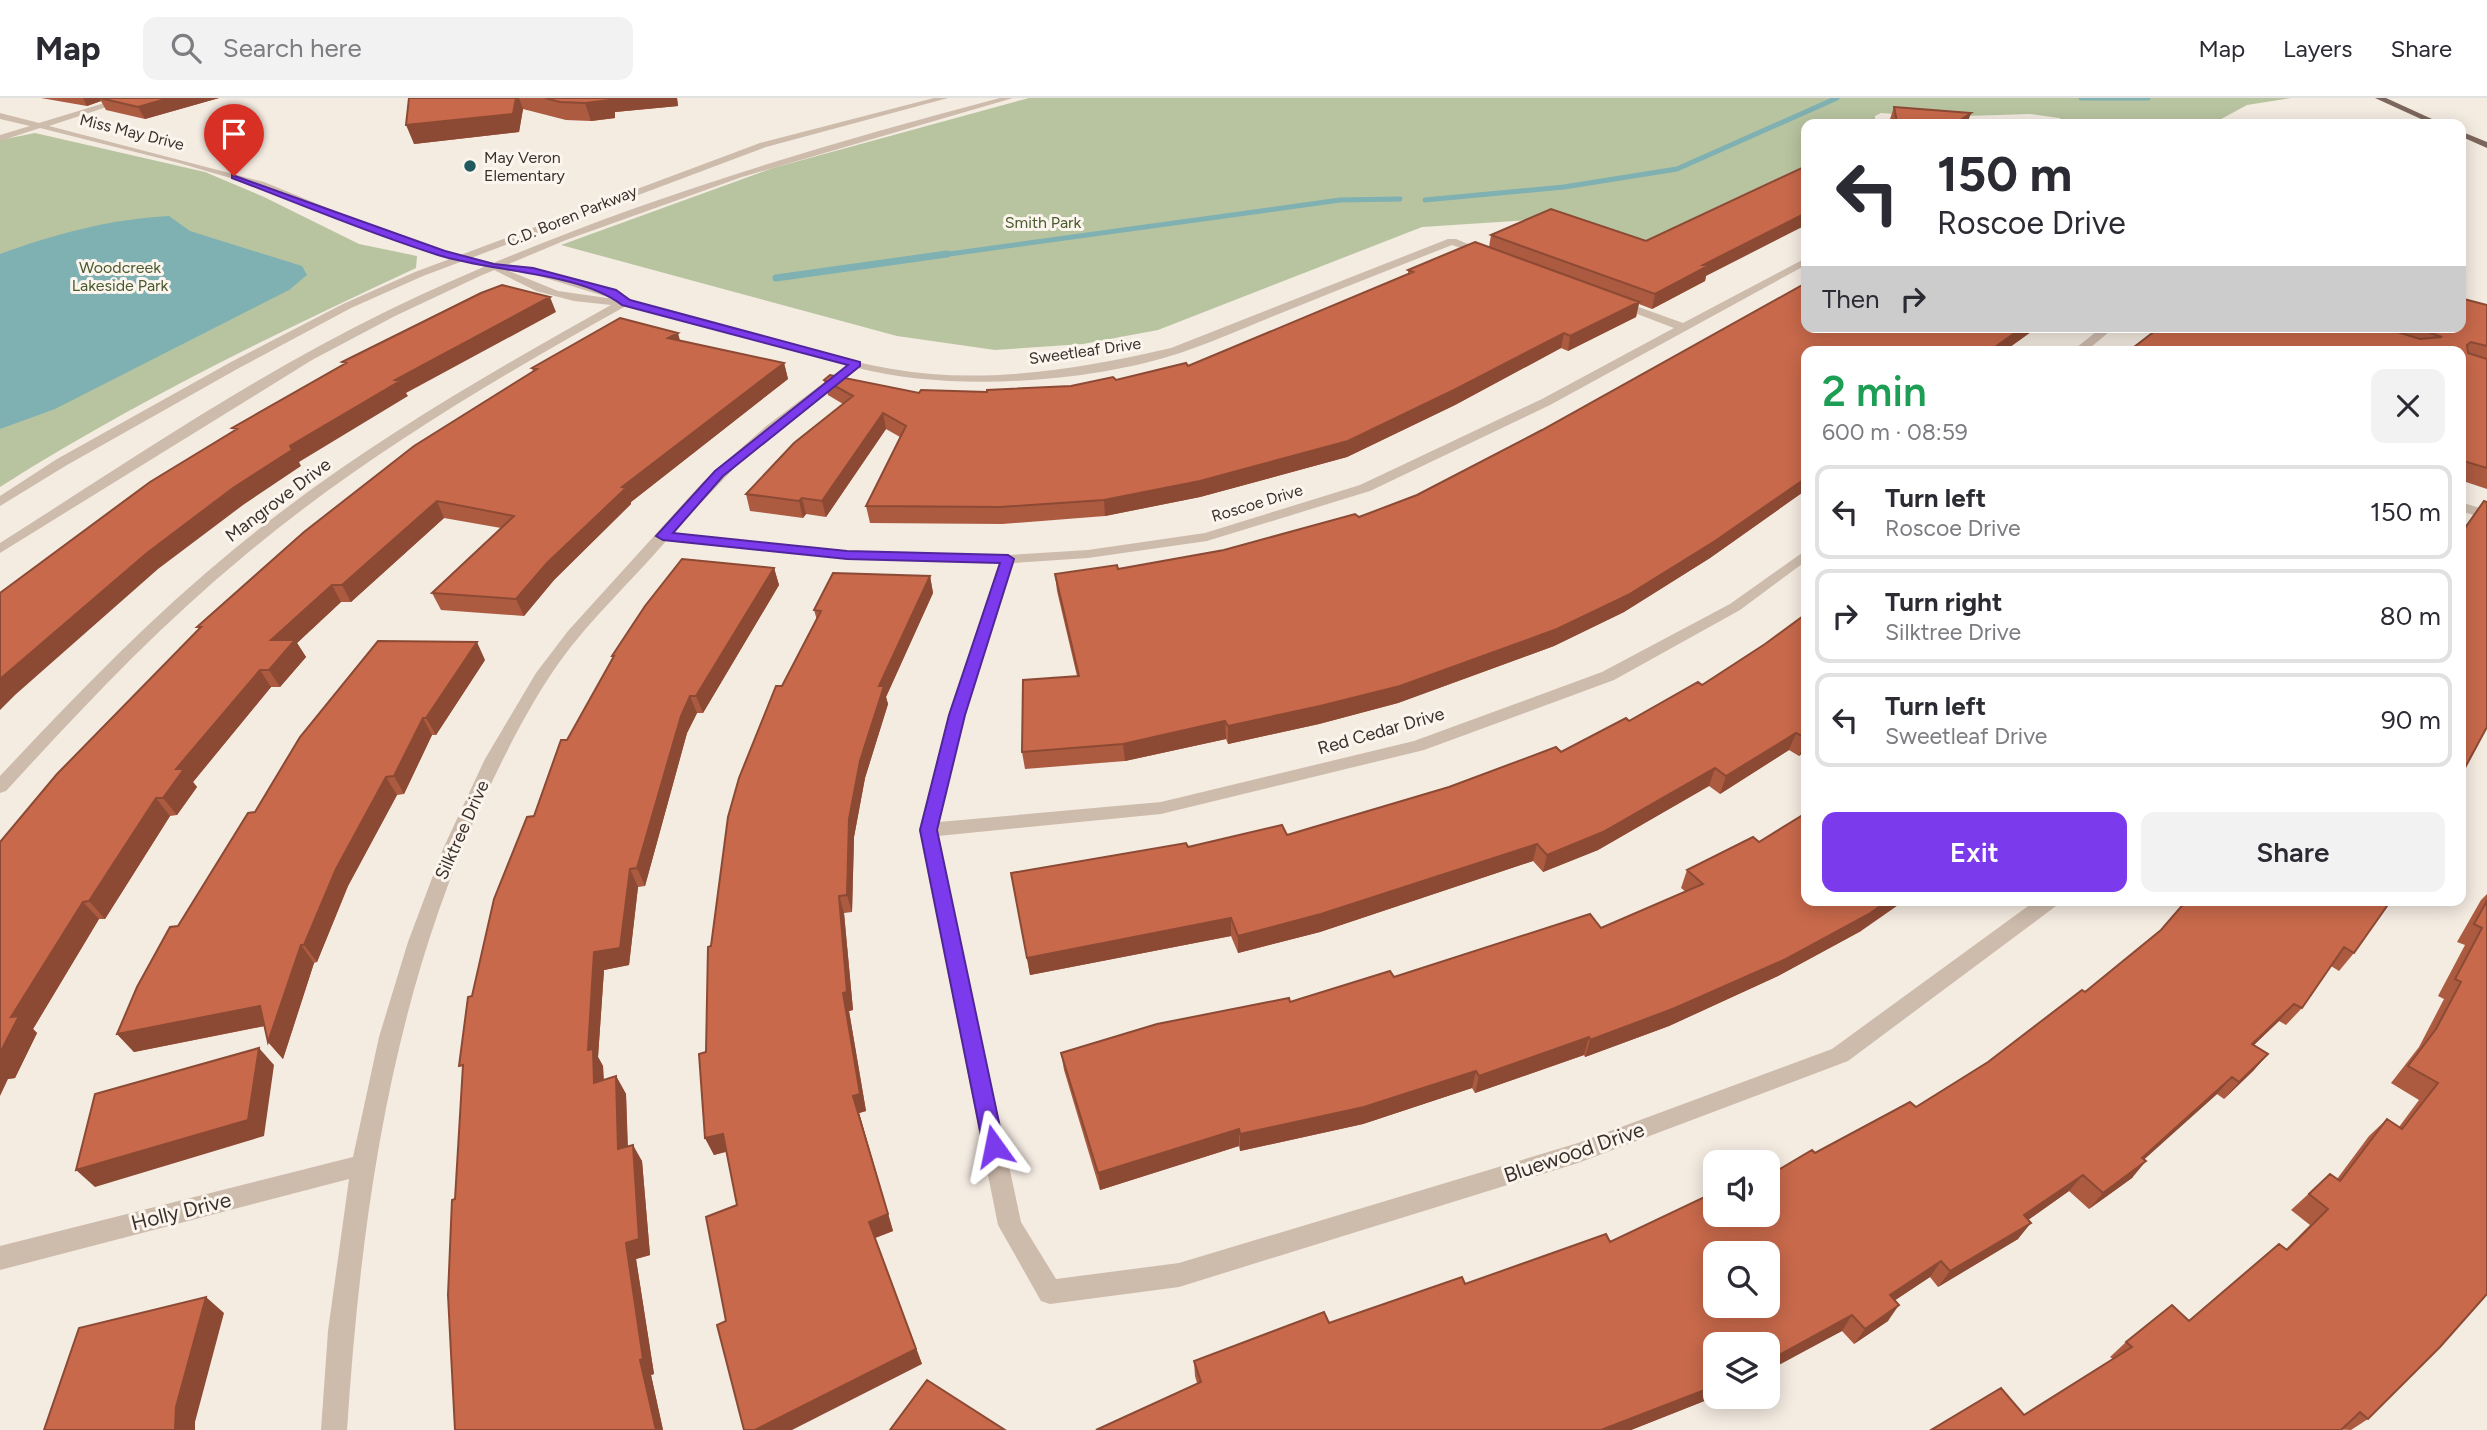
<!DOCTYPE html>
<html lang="en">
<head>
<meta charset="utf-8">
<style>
  :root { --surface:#fff; --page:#f2f2f3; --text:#2b2b33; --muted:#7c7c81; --line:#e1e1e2; --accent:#7c3aed }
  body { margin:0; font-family:Figtree,sans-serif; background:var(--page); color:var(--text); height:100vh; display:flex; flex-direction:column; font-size:26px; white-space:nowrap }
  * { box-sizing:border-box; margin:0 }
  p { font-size:23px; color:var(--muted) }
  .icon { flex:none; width:38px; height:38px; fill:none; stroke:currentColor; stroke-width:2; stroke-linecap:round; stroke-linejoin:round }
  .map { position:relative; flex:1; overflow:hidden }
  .details { position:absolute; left:1801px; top:248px; width:665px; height:560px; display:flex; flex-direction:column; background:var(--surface); border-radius:14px; box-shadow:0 4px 18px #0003 }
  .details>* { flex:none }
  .hud { position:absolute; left:1801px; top:21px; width:665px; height:214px; border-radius:14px; box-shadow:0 4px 18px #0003; background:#fff; color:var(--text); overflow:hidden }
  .tools { position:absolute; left:1703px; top:1052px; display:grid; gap:14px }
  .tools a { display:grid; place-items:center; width:77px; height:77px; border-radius:14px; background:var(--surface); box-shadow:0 4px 18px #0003; font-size:35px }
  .pin { position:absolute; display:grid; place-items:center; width:60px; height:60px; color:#fff; margin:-72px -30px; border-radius:50% 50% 50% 0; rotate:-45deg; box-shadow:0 0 7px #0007 }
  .pin .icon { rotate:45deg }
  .me { position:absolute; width:77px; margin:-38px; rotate:348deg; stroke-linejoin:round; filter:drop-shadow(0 0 5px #0008) }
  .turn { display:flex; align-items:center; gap:24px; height:147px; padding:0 21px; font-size:32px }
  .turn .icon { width:91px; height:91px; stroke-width:2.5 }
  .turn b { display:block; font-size:49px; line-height:60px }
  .then { display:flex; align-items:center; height:66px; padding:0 21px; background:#0003; gap:14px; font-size:26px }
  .round { display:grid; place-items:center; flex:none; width:74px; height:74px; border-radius:14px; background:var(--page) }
  .summary { display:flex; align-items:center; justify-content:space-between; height:119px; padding:0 21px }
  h1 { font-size:42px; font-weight:600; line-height:52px; color:#1e9e55 }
  .cta { display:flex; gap:14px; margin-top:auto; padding:14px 21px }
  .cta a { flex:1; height:80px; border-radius:14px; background:var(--accent); color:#fff; font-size:28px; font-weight:600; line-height:80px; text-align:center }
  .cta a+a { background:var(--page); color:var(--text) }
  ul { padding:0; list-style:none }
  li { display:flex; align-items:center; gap:21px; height:94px; margin:0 14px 10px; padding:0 7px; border:4px solid var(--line); border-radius:14px }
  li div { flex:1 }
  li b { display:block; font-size:26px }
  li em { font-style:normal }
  header { display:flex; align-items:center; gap:42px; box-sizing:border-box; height:98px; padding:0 35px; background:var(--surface); border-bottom:2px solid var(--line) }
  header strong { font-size:33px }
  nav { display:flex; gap:38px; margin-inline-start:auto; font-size:24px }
  .search { width:490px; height:63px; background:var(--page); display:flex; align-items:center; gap:18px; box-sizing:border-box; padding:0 24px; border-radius:14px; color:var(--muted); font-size:26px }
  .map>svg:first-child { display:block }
  .green { fill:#b8c4a0 }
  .water { fill:#7fb0b2 }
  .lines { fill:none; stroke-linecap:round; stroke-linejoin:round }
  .stream-far1 { stroke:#7fb0b2; stroke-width:5 }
  .stream { stroke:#7fb0b2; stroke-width:7 }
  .minor { fill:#cdbbac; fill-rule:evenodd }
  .tertiary { fill:#cdbbac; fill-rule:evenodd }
  .primary { fill:#7d675c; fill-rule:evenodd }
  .wall { fill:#ac5a40 }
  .shaded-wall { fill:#8c4a34 }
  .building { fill:#c8694b; stroke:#8c4a34; stroke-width:2; fill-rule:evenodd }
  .route { fill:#7c3aed; stroke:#51269a; stroke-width:2 }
  .poi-dot { fill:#1f5a5e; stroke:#fbf5ee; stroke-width:2.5 }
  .labels { text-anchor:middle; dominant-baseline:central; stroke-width:6; stroke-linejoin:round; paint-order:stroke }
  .far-street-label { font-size:16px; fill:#3b302b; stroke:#fbf5ee }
  .far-poi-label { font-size:16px; fill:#3b302b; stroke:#fbf5ee; text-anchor:start }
  .far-park-label { font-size:16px; fill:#4a5a2e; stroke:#fbf5ee }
  .street-label { font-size:18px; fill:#3b302b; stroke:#fbf5ee }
  .near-street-label { font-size:21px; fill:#3b302b; stroke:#fbf5ee }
</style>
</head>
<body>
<header>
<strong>Map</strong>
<div class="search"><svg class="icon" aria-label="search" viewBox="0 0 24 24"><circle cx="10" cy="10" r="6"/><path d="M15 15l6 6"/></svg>Search here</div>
<nav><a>Map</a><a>Layers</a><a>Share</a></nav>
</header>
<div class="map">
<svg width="2487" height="1332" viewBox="0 0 2487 1332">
  <rect width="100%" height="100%" fill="#f4ebe1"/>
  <path class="green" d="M1029,0H2291L2247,7L2212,26H2071L2059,20L2030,16L1935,19L1881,15L1875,18V26H1806V67L1639,146L1561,120L1422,129L1158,232L1083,246L995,252L897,238L561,147L773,70Z
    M35,35L205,74L264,99L359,146L417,158L416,170C274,236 132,305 0,389V42Z"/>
  <path class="water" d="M169,118L190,133L302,168L307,177L289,192L55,311L0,331V156C55,136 110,121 169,118Z"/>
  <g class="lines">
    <path class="stream-far1" d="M2081,0H2148
      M1425,102L1564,89L1677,71L1837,0
      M935,158L1340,102L1400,101"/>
    <path class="stream" d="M776,180L947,156"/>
    <path class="minor" d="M121,0H134L49,28L264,84L374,129L445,153L494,165L530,169L616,193L624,198V202C715,219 802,255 892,271C984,287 1081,271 1171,250L1448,141H1456L1492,156L1487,159L1452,147C1391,171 1330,195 1269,220C1239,232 1210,245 1180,255C1088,285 951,294 858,270L741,363L672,435L847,453L1008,457L1088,452L1205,435L1360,387L1542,301L1674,230L1611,206V202H1619L1683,225L1806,160V167L1550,307L1370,393L1207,443L1088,460L1014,465L965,617L939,724L1161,704L1414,643L1602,574L1730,506L1806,452V463L1740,512L1614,582L1424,652L1161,716L938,738L1021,1124L1056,1181L1179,1165L1578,1045L1832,951L2035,803H2059L2056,808L1848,963L1578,1065L1179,1189L1050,1206L1041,1203L998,1127L919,732L949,617L999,465L847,461L666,443C631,484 589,522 558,566C528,609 504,658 482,705C391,903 361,1117 347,1332H321L328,1233L349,1081L0,1172V1148L353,1059L379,939L408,844L443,751L485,661L536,575L568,533L703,384L765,329L847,267L626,208C493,282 361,360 244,458C158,529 81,611 6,693L0,695V678C74,599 149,521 233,452C349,356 480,280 611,207L574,203L536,193L490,170L437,157L366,133L258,88L179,65L40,30L0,43V37L30,28L0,21V15L39,25ZM509,173L529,175L614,201L558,193Z
      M2102,229H2115L2085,254H2071Z
      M2460,404L2487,412V421L2460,413Z"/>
    <path class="tertiary" d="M934,0H948L766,49L423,178L351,210L239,270L67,367L0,408V398L57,361L231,264L343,206L415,174L760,45Z
      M1000,0H1013L742,79L566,142L480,178L395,218L312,262L0,455V445C128,364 253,278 389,212C584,118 791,55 1000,0Z"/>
    <path class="primary" d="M2375,0H2386L2443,26H2432Z
      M2460,33L2487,44V50L2460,38Z"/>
  </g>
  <path class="wall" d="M41,0H219L145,21L106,12L101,3L87,8Z
    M409,0H677L678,8L615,14V20L591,23L566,22L523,11L519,34L414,46Z
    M1894,9L1967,26H1891L1890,21Z
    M1491,137L1706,178L1705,183L1652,211L1639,206L1636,219L1568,253L1561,250L1455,307L1347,359L1200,399L1105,418L1002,426L870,425L866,408L900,339L886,331L826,419L806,416L803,420L750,413L746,396L843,306L828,297L824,282L919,295L987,294L1071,288L1116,282L1188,268L1408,176V172L1489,149Z
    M1806,185V229H2038L2003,254H1806V392L1710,460L1624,514L1554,548L1398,605L1319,626L1228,646L1226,641L1125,663L1025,671L1022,654L1023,582L1077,578L1057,493L1055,476L1117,467L1118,471L1224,452L1355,416L1359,419L1417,397L1542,332Z
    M2487,207V391L2460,382V254H2129L2160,229H2460Z
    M680,243L784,265L788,281L631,404V406L554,482L524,518L441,512L432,495L501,430L444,420L351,504H341L297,545L306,559L280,589H271L193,684L197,689L177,717L170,718L105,821H99L33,931L37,935L15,980L8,981L199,531L197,529L533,274L532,270Z
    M774,470L779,487L703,615H697L687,635L645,788L638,789L629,867L604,872L598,959L603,968L604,982L616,978L626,996L628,1048L642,1063L650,1157L636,1161L654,1276L651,1277L663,1332H455V1101L472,898L534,718L613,560L612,558Z
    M930,478L933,495L886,599L888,606L865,680L854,739L852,814L844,815L853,912L849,913L866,1013L859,1015L893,1133L875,1140L922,1266L726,1223L737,1107L726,1054L714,1057L705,1040L706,954L711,848L782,588L817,522L814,512Z
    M1806,516V652L1799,658L1789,652L1720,696L1709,688L1598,752L1543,774L1533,763L1320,834L1238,855L1231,838L1030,877L1011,775L1188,749L1287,737L1449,689L1561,654L1629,623L1702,587L1765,546Z
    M485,562L436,637H432L404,696L397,697L348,788L317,864L314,865L283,961L268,944L265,928L134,954L117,936L178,828L255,714Z
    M1687,772L1861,833L1778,878L1669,928L1585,959L1584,957L1475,995L1472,990L1363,1026L1240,1053L1239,1048L1100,1092L1064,972L1061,955L1290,904L1601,830L1686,794L1681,790Z
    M2487,796V1196L2368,1321L2351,1332L2024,1317L2113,1261L2110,1259L2126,1244L2189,1223L2286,1151L2310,1127L2291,1112L2330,1076L2337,1081L2369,1038L2387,1021L2399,1029L2419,1002L2391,985L2419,949L2444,901L2438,898L2465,847L2457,844L2481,802Z
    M2386,803L2354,855L2339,873L2331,868L2302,910L2286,927L2279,923L2254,947L2268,956L2253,973L2224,1001L2217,996L2144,1061L2132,1080L2089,1111L2069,1093L2028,1122L2018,1141L1938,1189L1930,1179L1895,1202L1888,1223L1854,1246L1842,1233L1715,1298H1717L1631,1332L1197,1285L1195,1278L1194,1263L1329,1225L1610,1144L1715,1116L1815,1055L1916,1009L1988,964L2085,894L2161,832Z"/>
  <path class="shaded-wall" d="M83,0H99L101,3L87,8Z
    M169,0H219L145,21L138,9Z
    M516,0H519L523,11L519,34L414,46L406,27Z
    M610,0H677L678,8L615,14V20L591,23L585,5Z
    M1971,15L1967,26H1954Z
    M1806,115V127L1706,178L1705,183L1652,211L1655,196L1703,167Z
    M550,199L556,214L406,295L408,298L299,364L301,368L243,407L158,471L15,597L0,612V581L147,455L290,348L395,282Z
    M1639,204L1636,219L1568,253L1570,238Z
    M2023,229H2038L2003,254H1988Z
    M678,235L682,250L668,240Z
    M1564,235L1561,250L1455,307L1347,359L1200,399L1105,418L1104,402Z
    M784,265L788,281L631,404V406L554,482L524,518L516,501L547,465L622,389Z
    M883,315L886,331L826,419L822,403Z
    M1806,380V392L1710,460L1624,514L1554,548L1398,605L1319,626L1228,646V628Z
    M802,400L806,416L803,420L799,403Z
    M437,403L444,420L351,504L342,487Z
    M774,470L779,487L703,615L696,598Z
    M930,478L933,495L886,599L888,606L865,680L854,739L852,814L847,797L849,721L860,663L879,588Z
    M332,487L341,504L297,545L306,559L280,589L269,572L271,542Z
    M477,544L485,562L436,637L426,620Z
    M260,572L271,589L193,684L197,689L177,717L163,700L176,671Z
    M690,598L697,615L687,635L645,788L637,770L681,618Z
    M423,620L432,637L404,696L394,678Z
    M1225,623L1226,641L1125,663L1123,646Z
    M1796,635L1789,652L1720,696L1726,678Z
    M1806,640V652L1799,658L1805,641Z
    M1715,670L1709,688L1598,752L1543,774L1547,757Z
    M386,679L397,697L348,788L317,864L304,847L336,771Z
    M156,700L170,718L105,821L89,803Z
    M1537,746L1533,763L1320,834L1238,855V838Z
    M630,771L638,789L629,867L604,872L598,959L603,968L604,1002L594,985L588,952L594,854Z
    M839,798L844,815L853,912L849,913L866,1013L859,1015L893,1133L875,1140L922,1266L792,1332H755L869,1124L853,998L843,895Z
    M1887,803H1904L1861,833L1778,878L1669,928L1585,959L1590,942Z
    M83,804L99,821L33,931L37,935L15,980L8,981L0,998V955L11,919Z
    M1231,820V838L1030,877L1027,860Z
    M301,847L314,865L283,961L268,944Z
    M2294,906L2279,923L2237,963L2252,946Z
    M260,908L274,926L134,954L117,936Z
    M1589,939L1584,957L1475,995L1479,978Z
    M259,950L274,967L264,1038L95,1089L76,1072Z
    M2268,956L2253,973L2224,1001L2239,984Z
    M1476,973L1472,990L1363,1026L1240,1053V1036Z
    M616,978L626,996L628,1068L618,1051Z
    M2232,979L2217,996L2128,1076L2142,1060Z
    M1239,1031V1048L1100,1092L1098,1075Z
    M723,1036L731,1052L714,1057L705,1040Z
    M633,1047L642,1063L650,1157L636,1161L654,1276L651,1277L663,1332H656L640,1262L626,1145Z
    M2146,1063L2132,1080L2089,1111L2103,1095Z
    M2083,1077L2069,1093L2011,1134L2024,1117Z
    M2031,1125L2018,1141L1938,1189L1950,1173Z
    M1941,1163L1930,1179L1879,1213L1890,1197Z
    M206,1199L224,1215L195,1324V1332H175L176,1309Z
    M1899,1207L1888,1223L1854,1246L1865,1231Z
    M1852,1217L1842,1233L1768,1273V1263Z
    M1715,1288V1298H1717L1631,1332H1601Z"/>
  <path class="building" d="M100,0H169L138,9Z
    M409,0H516L513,16L406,27Z
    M545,0H610V2L585,5L560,4Z
    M1894,9L1971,15L1954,26H1893L1897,24Z
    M1806,68V115L1703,167L1708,168L1655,196L1491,137L1551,111L1646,143Z
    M1475,144L1639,204L1570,238L1564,235L1456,291L1348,343L1200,383L1104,402L1000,409L866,408L906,328L883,315L822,403L802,400L799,403L746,396L794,345L853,298L824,282L830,277L919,295L921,292L987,294V292L1071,288L1113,279L1116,282L1186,265L1188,268L1413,174L1408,172Z
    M1806,185V229H2023L1988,254H1806V380L1715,443L1628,497L1557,531L1400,588L1320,608L1228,628L1225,623L1123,646L1022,654L1023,582L1079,578L1055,476L1117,467L1118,471L1224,452L1355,416L1359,419L1417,397L1542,332Z
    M502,187L550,199L395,282L400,283L290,348L292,352L233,390L147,455L0,581V495L150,384L237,331L232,330L346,265L342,264L481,195Z
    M2460,200L2487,207V248L2471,244L2467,247L2468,255L2487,261V370L2460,362V254H2132L2129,253L2160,229H2381L2420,241L2442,239L2413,229H2460Z
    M620,220L678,235L668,240L784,265L622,389L626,390L547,465L516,501L432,495L514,418L437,403L342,487H332L271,542H295L269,572H260L176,671H184L163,700H156L89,803L83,804L11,919L19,918L0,955V744L57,676L201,529H197L304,434L414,348L537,271L532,270Z
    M2484,403L2487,404V629L2460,679V437Z
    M682,461L774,470L696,598H690L681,618L637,770L630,771L620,850L594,854L588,952L593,951L594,985L616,978L618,1051L633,1047L639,1141L626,1145L643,1261L640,1262L656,1332H455L448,1197L452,1102L455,1101L463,967L459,968L468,899L472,898L494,801L527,719L534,718L561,642H567L614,558H612L645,508Z
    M833,475L930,478L879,588H884L860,663L849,721L847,797L839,798L847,894L843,895L860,996L853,998L888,1116L869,1124L916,1251L755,1332H744L717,1227L726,1223L706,1119L737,1107L723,1036L705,1040L699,956L706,954L708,849L711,848L728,719L739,680L776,588H782L821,513L814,512Z
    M1806,516V640L1796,635L1726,678L1715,670L1603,734L1547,757L1537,746L1321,816L1238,838L1231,820L1027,860L1011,775L1186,745L1188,749L1282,727L1287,737L1449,689L1556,649L1561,654L1626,620L1629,623L1698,584L1702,587L1765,546Z
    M378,543L477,544L426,620H423L394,678L386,679L336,771L304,847H301L268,944L260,908L117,936L137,889L170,829L178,828L248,715L255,714L300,639Z
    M1806,715V803H1887L1869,816L1786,861L1675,910L1590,942L1589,939L1479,978L1476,973L1364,1009L1240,1036L1239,1031L1098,1075L1061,955L1157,926L1289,900L1290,904L1390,873L1394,879L1590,816L1601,830L1703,786L1687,772L1753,739L1759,744Z
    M2186,803H2386L2384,806L2387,808L2354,855L2344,849L2302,910L2294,906L2252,946L2268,956L2239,984L2232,979L2142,1060L2146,1063L2103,1095L2083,1077L2024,1117L2031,1125L1950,1173L1941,1163L1890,1197L1899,1207L1865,1231L1852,1217L1768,1263V1246H1715V1288L1601,1332H1096L1201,1284L1194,1263L1324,1214L1329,1225L1462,1179L1465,1186L1606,1136L1610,1144L1715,1094V1116H1768V1078L1812,1052L1815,1055L1910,1004L1916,1009L1988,964L2082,892L2085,894L2161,832ZM1715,1155H1768V1208H1715Z
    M2487,803V1196L2440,1249L2368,1321L2360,1314L2341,1332H1931L2001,1290L2024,1317L2132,1249L2126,1244L2172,1207L2189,1223L2279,1146L2287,1152L2328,1111L2309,1096L2330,1076L2340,1083L2387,1021L2402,1031L2438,985L2408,968L2436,931L2461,884L2455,881L2482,830L2474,826Z
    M259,950L248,1022L76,1072L95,996Z
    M206,1199L176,1309L175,1332H44L79,1230Z
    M927,1282L1005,1332H890Z"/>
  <path class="route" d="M232,77L445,153L494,166L533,170L616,192L630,202L860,264V268L723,378L673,435L847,453L1008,457L1014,461L965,617L937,732L1004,1048L1001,1054L994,1057L986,1054L983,1048L920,732L949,617L1000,465L847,461L663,442L656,438L715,373L848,267L622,207C579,174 491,174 438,157C368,135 300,106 232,80Z"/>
  <circle class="poi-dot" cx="470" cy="68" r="7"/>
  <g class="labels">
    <g class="far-street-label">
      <text transform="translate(132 34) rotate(14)">Miss May Drive</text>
      <text transform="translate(572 118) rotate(-22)">C.D. Boren Parkway</text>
      <text transform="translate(1085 253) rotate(-8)">Sweetleaf Drive</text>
      <text transform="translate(1257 405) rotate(-17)">Roscoe Drive</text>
    </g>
    <g class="far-poi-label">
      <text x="484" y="59">May Veron<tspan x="484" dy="18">Elementary</tspan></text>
    </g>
    <g class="far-park-label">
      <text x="1043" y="124">Smith Park</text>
      <text x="120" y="169">Woodcreek<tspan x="120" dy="18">Lakeside Park</tspan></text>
    </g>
    <g class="street-label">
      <text transform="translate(278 402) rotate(-37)">Mangrove Drive</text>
      <text transform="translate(1381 633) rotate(-16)">Red Cedar Drive</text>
      <text transform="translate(462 732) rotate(-66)">Silktree Drive</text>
    </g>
    <g class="near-street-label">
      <text transform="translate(1574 1054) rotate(-19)">Bluewood Drive</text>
      <text transform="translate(181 1113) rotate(-14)">Holly Drive</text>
    </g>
  </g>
</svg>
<div class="tools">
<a><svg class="icon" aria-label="sound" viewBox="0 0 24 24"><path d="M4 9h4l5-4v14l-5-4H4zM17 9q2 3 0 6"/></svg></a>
<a><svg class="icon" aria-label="search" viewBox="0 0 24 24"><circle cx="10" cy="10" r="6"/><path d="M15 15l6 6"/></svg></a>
<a><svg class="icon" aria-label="layers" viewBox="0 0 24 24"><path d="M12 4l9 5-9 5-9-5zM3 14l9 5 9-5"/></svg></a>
</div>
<div class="pin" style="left:234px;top:78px;background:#d93025"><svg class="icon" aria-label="arrive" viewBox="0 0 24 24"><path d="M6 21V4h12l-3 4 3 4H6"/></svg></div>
<svg class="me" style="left:994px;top:1048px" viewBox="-20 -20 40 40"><path d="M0-17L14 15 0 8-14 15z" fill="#7c3aed" stroke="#fff" stroke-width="4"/></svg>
<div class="hud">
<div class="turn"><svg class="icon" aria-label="left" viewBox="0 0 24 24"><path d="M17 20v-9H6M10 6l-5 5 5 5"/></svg><div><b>150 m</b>Roscoe Drive</div></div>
<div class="then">Then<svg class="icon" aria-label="right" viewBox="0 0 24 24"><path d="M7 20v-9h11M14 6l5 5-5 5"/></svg></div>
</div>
<section class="details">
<div class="summary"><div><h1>2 min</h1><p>600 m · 08:59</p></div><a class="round"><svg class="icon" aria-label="close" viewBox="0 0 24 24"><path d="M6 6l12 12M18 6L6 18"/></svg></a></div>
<ul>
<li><svg class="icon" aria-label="left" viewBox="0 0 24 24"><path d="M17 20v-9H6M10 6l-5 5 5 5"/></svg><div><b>Turn left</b><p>Roscoe Drive</p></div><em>150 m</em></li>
<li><svg class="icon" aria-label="right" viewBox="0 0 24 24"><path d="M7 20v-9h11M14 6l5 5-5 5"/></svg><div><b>Turn right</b><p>Silktree Drive</p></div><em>80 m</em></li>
<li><svg class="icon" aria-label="left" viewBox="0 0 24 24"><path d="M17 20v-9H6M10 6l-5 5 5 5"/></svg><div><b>Turn left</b><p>Sweetleaf Drive</p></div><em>90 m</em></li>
</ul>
<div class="cta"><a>Exit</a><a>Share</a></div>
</section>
</div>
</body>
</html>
